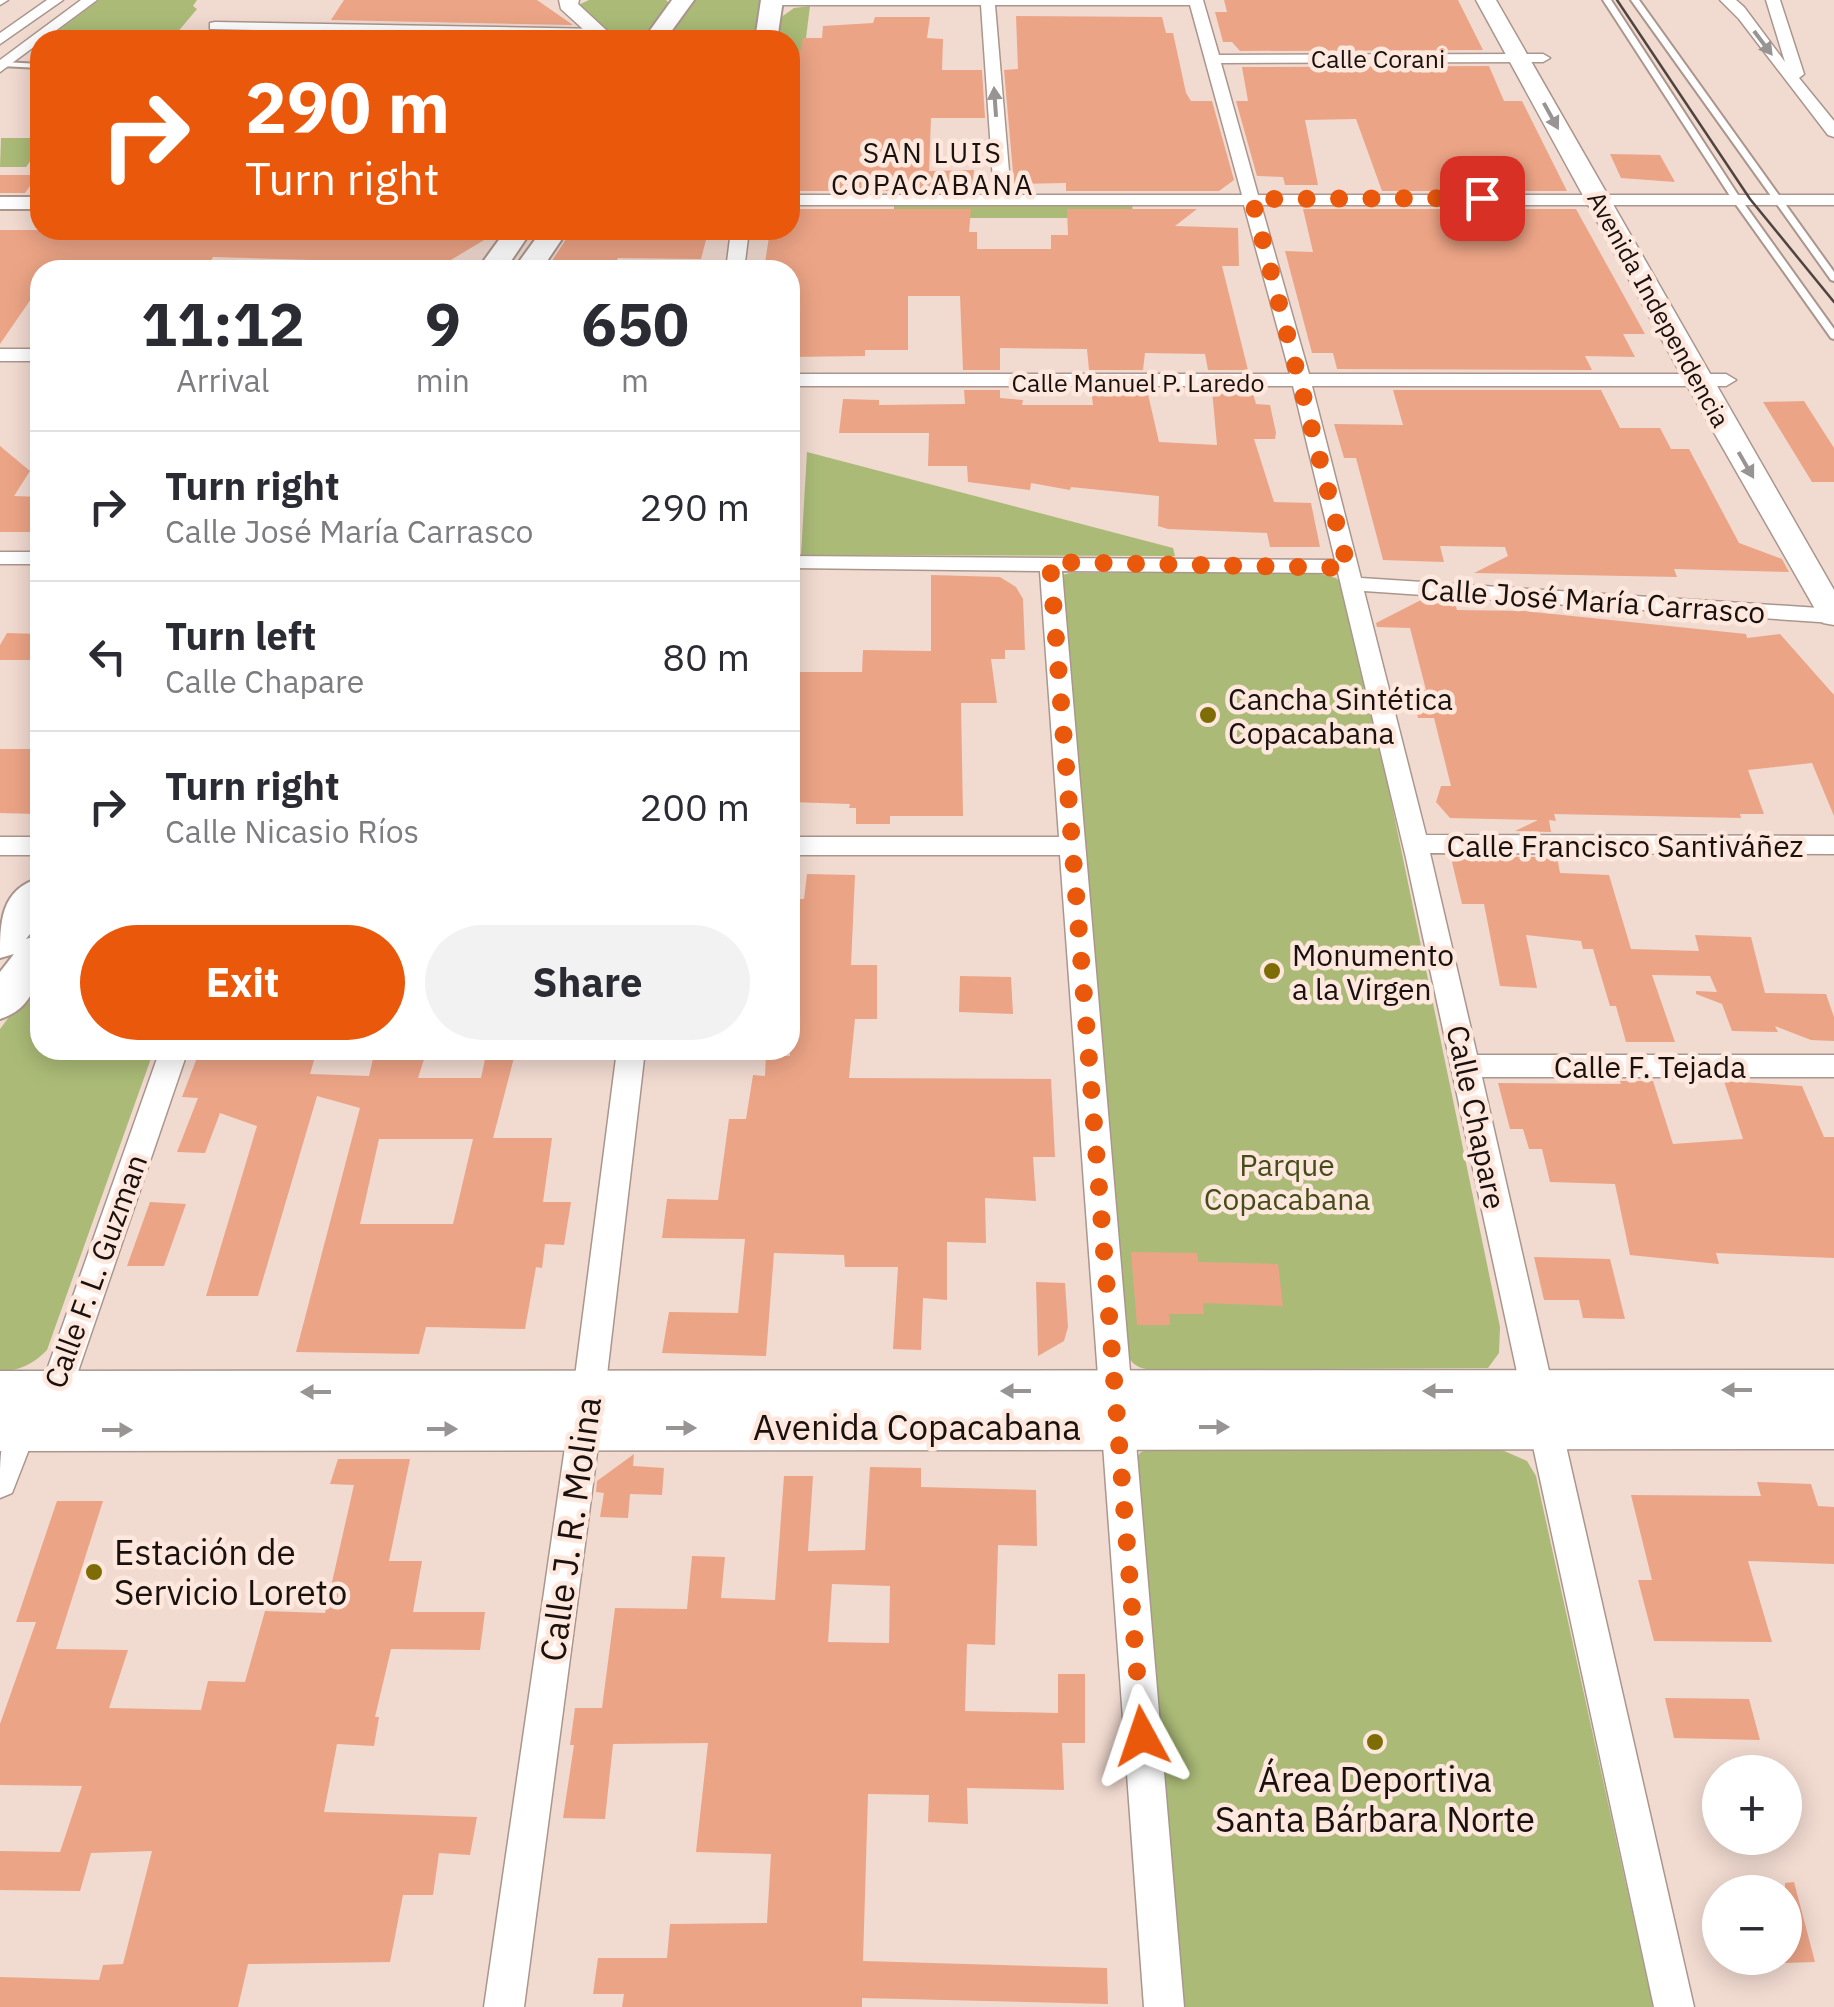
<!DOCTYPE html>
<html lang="en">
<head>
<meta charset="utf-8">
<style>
  :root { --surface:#fff; --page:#f2f2f3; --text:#2b2b33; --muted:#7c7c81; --line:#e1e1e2; --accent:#ea580c }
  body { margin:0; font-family:"IBM Plex Sans",sans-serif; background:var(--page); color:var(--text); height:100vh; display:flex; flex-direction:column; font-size:38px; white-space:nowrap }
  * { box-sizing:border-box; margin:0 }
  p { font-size:32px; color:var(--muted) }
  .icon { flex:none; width:55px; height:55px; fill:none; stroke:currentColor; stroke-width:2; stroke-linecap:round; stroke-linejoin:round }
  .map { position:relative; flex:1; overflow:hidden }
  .details { position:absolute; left:30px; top:260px; width:770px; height:800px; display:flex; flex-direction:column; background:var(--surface); border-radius:30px; box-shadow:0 5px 25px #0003 }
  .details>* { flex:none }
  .hud { position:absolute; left:30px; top:30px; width:770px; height:210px; border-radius:30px; box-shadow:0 5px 25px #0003; background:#ea580c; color:#fff; overflow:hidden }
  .tools { position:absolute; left:1702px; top:1755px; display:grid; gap:20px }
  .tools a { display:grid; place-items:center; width:100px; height:100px; border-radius:50%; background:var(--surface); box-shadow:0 5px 25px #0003; font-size:50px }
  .pin { position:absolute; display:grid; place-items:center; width:85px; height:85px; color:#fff; margin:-42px; border-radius:20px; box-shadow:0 5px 15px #0006 }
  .me { position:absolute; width:110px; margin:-55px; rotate:355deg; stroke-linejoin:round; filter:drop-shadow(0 0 8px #0008) }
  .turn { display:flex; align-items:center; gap:35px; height:210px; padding:0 50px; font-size:45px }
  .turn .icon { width:130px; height:130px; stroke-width:2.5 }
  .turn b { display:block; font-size:70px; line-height:85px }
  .eta { display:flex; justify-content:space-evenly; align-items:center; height:170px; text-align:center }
  .eta b { font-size:60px; font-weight:700; line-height:70px }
  .primary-button { display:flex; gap:20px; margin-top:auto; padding:20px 50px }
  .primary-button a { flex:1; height:115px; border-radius:60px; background:var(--accent); color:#fff; font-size:40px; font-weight:700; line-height:115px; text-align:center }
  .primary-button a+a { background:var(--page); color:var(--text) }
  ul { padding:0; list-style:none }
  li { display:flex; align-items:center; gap:30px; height:150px; padding:0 50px; border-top:2px solid var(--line) }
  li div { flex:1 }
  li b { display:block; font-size:38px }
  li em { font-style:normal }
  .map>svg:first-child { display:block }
  .green { fill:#abbb77 }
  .building { fill:#eca486; fill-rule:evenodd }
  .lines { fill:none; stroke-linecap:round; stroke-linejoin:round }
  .service-casing { stroke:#ab968d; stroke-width:4 }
  .minor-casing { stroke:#ab968d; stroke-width:3 }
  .tertiary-casing { stroke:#ab968d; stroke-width:4 }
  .secondary-casing { stroke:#ab968d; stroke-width:3 }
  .primary-casing { stroke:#ab968d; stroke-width:4 }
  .service { fill:#fff; fill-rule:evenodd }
  .minor { fill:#fff; fill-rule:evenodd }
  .tertiary { fill:#fff; fill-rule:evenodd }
  .secondary { fill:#fff; fill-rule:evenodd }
  .primary { fill:#fff; fill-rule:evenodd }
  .tram { stroke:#4f443f; stroke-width:2.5 }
  .oneway { fill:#979493 }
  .route { stroke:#ea580c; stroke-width:18; stroke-dasharray:0 32.4 }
  .poi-dot { fill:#7e6c06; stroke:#fee7dd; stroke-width:4 }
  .labels { text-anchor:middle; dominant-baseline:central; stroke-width:9; stroke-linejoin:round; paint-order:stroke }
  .far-street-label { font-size:25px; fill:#18110e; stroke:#fee7dd }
  .far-neighbourhood-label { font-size:28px; letter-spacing:2.5px; fill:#18110e; stroke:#fee7dd }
  .street-label { font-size:30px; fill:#18110e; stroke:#fee7dd }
  .poi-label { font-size:30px; fill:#18110e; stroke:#fee7dd; text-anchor:start }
  .park-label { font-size:30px; fill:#434d19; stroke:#fee7dd }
  .near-street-label { font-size:35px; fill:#18110e; stroke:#fee7dd }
  .near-poi-label { font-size:35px; fill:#18110e; stroke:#fee7dd; text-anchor:start }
</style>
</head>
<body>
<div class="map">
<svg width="1834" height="2007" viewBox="0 0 1834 2007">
  <rect width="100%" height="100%" fill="#f1dad0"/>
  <path class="green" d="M99,0H197L193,6L197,9L171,40H46Z
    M589,0H666L669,3L643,40H616L578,5Z
    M695,0H761L754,40H667Z
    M810,6L800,86H790V40H777L780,18L794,8Z
    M40,138V148L26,167H0L1,138Z
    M1132,205L1134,218H894V206Z
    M807,452L1173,548L1175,556L801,555Z
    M1070,573H1316L1336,578L1347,588L1500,1327L1499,1353L1488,1368L1155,1370C1134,1369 1130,1362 1121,1344L1062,575Z
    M40,975V1050H154L47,1350C33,1364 20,1371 0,1371V1029Z
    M1155,1447L1502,1450L1527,1461L1536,1476L1653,2007H1177L1134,1461L1141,1452Z"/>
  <path class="building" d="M344,0H537L573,25L331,20Z
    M1224,0H1458L1483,50L1240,51L1232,42H1223L1215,12H1227Z
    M1016,16L1162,17L1166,33H1173L1186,93L1191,101H1212L1234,180L1219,191H1066V183L1014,184L1004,70L1018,69Z
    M875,17H930L927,38L943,39L942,70H982L985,118H931L929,171L974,170L972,191H790V98L803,38H822L823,26L873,23Z
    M1489,66L1504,101H1522L1567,191H1382L1356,119L1305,120L1318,185H1285L1283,177L1257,176L1236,101H1248L1242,67Z
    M1610,154L1660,155L1675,182L1621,178Z
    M0,175H38L25,193H0Z
    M790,209H971L969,232H977V249H1051V235H1068L1067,209H1197L1175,226L1238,228L1239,266H1222L1248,370H1208L1205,354L1145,353L1143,370H1089L1087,349L1000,348V370H963L960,296H908V350H865V356L790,357V270H764L770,230H790Z
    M1303,209H1576L1645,334H1623L1635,357L1585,356L1592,370L1337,369L1333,353H1312L1285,251L1313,252Z
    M0,230H501L434,270H305L311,260L213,257L208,266L178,265L174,270H40V286L0,344Z
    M572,230H689L706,240L701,259L618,258L612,270H546Z
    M964,390H1000V398L1023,400L1022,405H1093L1091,390H1147L1159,442L1217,445L1212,390H1252L1256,404L1270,405L1276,433L1275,439H1254L1274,502L1311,503L1320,547H1270L1267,533L1168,529L1158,526L1159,496L1071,487L1070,490L1031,483L1030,490L968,482L967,466H928L929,433H839L843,399L879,400V405L965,404Z
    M1393,390H1601L1620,428H1660L1671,449H1689L1739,543L1782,559L1789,572L1674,569L1677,577L1474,573L1508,556L1505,547L1440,546L1444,562L1383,560L1356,458H1344L1334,424L1403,425Z
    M1804,401L1834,448V482H1812L1763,402Z
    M0,446L30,471L14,496L40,497V519L32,532H0Z
    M931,575L1000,577L1016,587L1023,599L1025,650H1005V659H991L997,703H961L963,816H890V824H856V808H849L850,804L790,802V672H862L863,650L931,651Z
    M1423,599L1454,601L1457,610L1524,611L1746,634L1747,638L1780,634L1834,695V816L1812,763L1748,770L1764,814H1740L1741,818L1554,814L1556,821L1549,820L1551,832L1515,831L1538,820L1450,818L1436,802L1441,786H1451L1434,718H1418L1413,690H1426L1410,628L1377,627L1376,623Z
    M7,633L40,634V660H0V645Z
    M0,749H40V799L35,814L0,813Z
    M1463,857H1557L1560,873L1609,875L1631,949L1699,951L1695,935L1751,937L1765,993L1826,994L1834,1017V1041L1811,1040L1775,1026L1778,1032L1732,1031L1722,1004L1696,994V991L1717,992L1710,976L1652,975L1675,1042H1626L1616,1006H1610L1593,949H1583L1581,941L1526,935L1537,988L1500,986L1484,904H1462L1452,862Z
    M807,874L855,875L851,965H877V1019H855L849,1078L1051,1079L1055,1157H1033L1036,1201L985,1198L986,1243L947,1242V1300L923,1298L921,1350L893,1349L898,1267H845L844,1255L774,1253L766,1356L662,1353L669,1312L738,1313L745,1239L662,1238L667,1199L718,1200L729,1119H746L753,1075L765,1076L766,1055L790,1056V918L796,899H804Z
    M960,976L1011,977L1013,1014L959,1012Z
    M200,1050H317L310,1074L369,1076L375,1050H427L418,1078H481L487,1050H516L493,1138H552L543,1202H571L564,1245L545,1244L542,1268L536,1267L525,1329L426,1327L419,1354L296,1352L360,1108L317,1096L258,1296H206L257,1126L220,1113L205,1153L177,1152L198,1098L182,1097ZM379,1139H473L453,1224H360Z
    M1620,1081H1653L1673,1144L1743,1139L1724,1081L1802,1086L1824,1137H1834V1258L1716,1253L1719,1264L1630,1255L1615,1184L1550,1182L1542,1149H1529L1523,1129H1510L1498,1083L1621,1084Z
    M150,1202L186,1204L164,1266H127Z
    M1131,1252L1197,1253L1198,1262L1278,1264L1283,1306L1203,1303L1204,1314H1169L1170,1325H1137Z
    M1534,1257L1610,1259L1625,1319L1583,1318L1579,1300H1544Z
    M1036,1282L1065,1283L1068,1327L1064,1341L1038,1356Z
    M634,1454L633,1466L664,1468L662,1495L630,1494L628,1518L600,1517L604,1493L596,1492L597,1481Z
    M338,1459H410L389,1561H422L413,1612H485L480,1650L391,1649L375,1717H379L374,1746L337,1744L324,1812L477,1817L470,1855L439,1853L433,1895H403L390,1962L248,1964L238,2007H0V1977L99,1980L103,1965L123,1964L152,1851L91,1853L80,1891L0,1890V1851L60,1852L82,1786L0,1785V1724L36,1622H16L57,1501H103L56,1649L128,1650L109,1708L201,1710L208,1681L245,1682L265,1611L325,1613L354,1485L330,1484Z
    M870,1467L921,1468V1487L1036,1490L1037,1546L998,1545L995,1645L967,1644L965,1711L1058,1713V1674H1085V1743H1062L1064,1790L967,1788L968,1824L928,1822L929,1795L868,1794L863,1961L1107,1968L1108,2004L862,1998V2007H622L624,1994H593L598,1958H667L670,1924L767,1923L771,1854L696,1852L708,1743L613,1744L605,1819L563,1818L574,1745H570L575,1708H602L615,1608L687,1609L692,1556L725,1557L721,1598L775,1600L784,1476H813L808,1551L865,1550ZM832,1584L890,1586L889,1643L828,1642Z
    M1757,1482L1811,1484L1818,1506L1834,1507V1564L1748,1561L1772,1642L1654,1641L1638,1580H1652L1631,1495L1761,1496Z
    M1665,1698L1749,1699L1760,1740L1674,1738Z
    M1794,1882L1815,1962L1785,1963V1883Z"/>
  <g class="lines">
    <g class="service-casing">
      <path id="service" d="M1603,0H1611L1740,198L1834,329V339L1831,338L1732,199Z
        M1631,0H1639L1834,272V281L1831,280Z
        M4,62L40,64V68L1,66V62Z"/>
    </g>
    <g class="minor-casing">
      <path id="minor" d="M0,0H8L0,5Z
        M47,0H63L0,44V33Z
        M81,0H97L0,72V60Z
        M766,0H1203L1219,55L1543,54L1550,58L1543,62L1221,63L1258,195H1834V205H1261L1309,374H1726L1736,380L1726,386H1312L1361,578L1834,609V623L1364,591L1426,835L1834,836V854L1430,853L1477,1055H1834V1077H1482L1694,2007H1654L1406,858L1338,573L1062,571L1184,2007H1144L1060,855H790V837H1059L1040,571L790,568V556L1335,560L1293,386H790V374H1290L1244,205H790V195H994L981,5H772ZM995,5H1190L1242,195H1011Z
        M1720,0H1736L1744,7L1785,62L1766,0H1780L1804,74L1799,78L1834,121V137L1828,135L1739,19Z
        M215,22L601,29L608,33L601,37L210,29V23Z
        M731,230H749L744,270H726Z
        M0,349H40V361H0Z
        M0,552H40V564H0Z
        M0,837H40V855H0Z
        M160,1050H188L71,1392L33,1439L12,1493L0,1498C0,1434 0,1431 42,1384Z
        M617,1050H645L605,1392L524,2007H484L573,1392Z"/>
    </g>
    <g class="tertiary-casing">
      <path id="tertiary" d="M0,197H40V209H0Z"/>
    </g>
    <g class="secondary-casing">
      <path id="secondary" d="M559,0H579L578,4L617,40H595L561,9Z
        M1476,0H1496L1834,590V625L1823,623L1819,616L1684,380Z
        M1834,1370V1449L0,1451V1371Z"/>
    </g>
    <g class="primary-casing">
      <path id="primary" d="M672,0H694L665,40H643Z
        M761,0H783L777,40H755Z
        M506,230H532L505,270H477Z
        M542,230H568L541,270H513Z
        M40,878V921L26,939L40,935C40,970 40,1006 0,1019V972L14,954L0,958C0,923 0,889 40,878Z"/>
    </g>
    <use href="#service" class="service"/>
    <use href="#minor" class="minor"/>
    <use href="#tertiary" class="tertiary"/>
    <use href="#secondary" class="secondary"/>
    <use href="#primary" class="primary"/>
    <path class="tram" d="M1617,0L1750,199L1834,302"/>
  </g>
  <defs><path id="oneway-solid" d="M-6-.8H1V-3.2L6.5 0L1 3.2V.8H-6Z" transform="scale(2.5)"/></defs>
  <g class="oneway">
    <use href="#oneway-solid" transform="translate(1763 43) rotate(53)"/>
    <use href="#oneway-solid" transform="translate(995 102) rotate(-94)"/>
    <use href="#oneway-solid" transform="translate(1551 116) rotate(61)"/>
    <use href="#oneway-solid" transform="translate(1746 465) rotate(60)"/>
    <use href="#oneway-solid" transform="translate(1737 1390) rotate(180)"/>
    <use href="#oneway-solid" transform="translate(1016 1391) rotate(180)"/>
    <use href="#oneway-solid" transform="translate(1438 1391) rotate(-180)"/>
    <use href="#oneway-solid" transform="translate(316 1392) rotate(-180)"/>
    <use href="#oneway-solid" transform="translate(1214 1427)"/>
    <use href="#oneway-solid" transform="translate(681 1428)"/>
    <use href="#oneway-solid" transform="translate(442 1429)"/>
    <use href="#oneway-solid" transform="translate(117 1430)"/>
  </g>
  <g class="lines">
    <path class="route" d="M1142,1736L1050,562L1348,568L1252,199L1482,198"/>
  </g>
  <g class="poi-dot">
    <circle cx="1208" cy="715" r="10"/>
    <circle cx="1272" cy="971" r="10"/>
    <circle cx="94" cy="1572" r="10"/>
    <circle cx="1375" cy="1742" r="10"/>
  </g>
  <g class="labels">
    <g class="far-street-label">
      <text x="1378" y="58">Calle Corani</text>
      <text transform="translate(1659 309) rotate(61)">Avenida Independencia</text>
      <text x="1138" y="382">Calle Manuel P. Laredo</text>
    </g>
    <g class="far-neighbourhood-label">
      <text x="933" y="152">SAN LUIS<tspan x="933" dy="32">COPACABANA</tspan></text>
    </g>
    <g class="street-label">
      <text transform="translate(1593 600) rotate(4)">Calle José María Carrasco</text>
      <text x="1625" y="845">Calle Francisco Santiváñez</text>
      <text x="1650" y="1066">Calle F. Tejada</text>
      <text transform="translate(1477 1117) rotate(78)">Calle Chapare</text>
      <text transform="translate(95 1271) rotate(-70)">Calle F. L. Guzman</text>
    </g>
    <g class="poi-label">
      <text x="1228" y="698">Cancha Sintética<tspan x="1228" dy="34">Copacabana</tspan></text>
      <text x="1292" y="954">Monumento<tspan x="1292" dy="34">a la Virgen</tspan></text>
    </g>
    <g class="park-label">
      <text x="1287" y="1164">Parque<tspan x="1287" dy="34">Copacabana</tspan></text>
    </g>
    <g class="near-street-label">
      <text x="917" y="1427">Avenida Copacabana</text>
      <text transform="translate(570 1529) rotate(-82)">Calle J. R. Molina</text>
    </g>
    <g class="near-poi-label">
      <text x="114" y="1552">Estación de<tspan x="114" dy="40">Servicio Loreto</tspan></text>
      <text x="1375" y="1779" text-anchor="middle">Área Deportiva<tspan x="1375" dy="40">Santa Bárbara Norte</tspan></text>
    </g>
  </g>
</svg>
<div class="tools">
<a>+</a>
<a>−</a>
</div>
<div class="pin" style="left:1482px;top:198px;background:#d93025"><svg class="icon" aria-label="arrive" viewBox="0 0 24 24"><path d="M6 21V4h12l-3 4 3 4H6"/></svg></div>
<svg class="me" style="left:1142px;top:1736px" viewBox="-20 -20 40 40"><path d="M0-17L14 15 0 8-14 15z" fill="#ea580c" stroke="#fff" stroke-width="4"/></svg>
<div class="hud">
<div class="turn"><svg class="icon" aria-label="right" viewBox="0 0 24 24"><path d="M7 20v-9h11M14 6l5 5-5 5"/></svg><div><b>290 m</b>Turn right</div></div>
</div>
<section class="details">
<div class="eta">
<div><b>11:12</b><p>Arrival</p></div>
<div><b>9</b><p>min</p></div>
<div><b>650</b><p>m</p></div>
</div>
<ul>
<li><svg class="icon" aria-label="right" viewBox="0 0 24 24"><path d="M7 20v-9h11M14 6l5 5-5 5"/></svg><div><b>Turn right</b><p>Calle José María Carrasco</p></div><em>290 m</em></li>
<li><svg class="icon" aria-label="left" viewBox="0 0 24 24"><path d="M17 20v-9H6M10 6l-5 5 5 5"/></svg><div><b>Turn left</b><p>Calle Chapare</p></div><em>80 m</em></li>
<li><svg class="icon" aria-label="right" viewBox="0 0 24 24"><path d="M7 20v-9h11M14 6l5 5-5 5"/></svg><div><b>Turn right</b><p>Calle Nicasio Ríos</p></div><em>200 m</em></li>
</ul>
<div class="primary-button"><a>Exit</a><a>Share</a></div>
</section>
</div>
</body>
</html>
